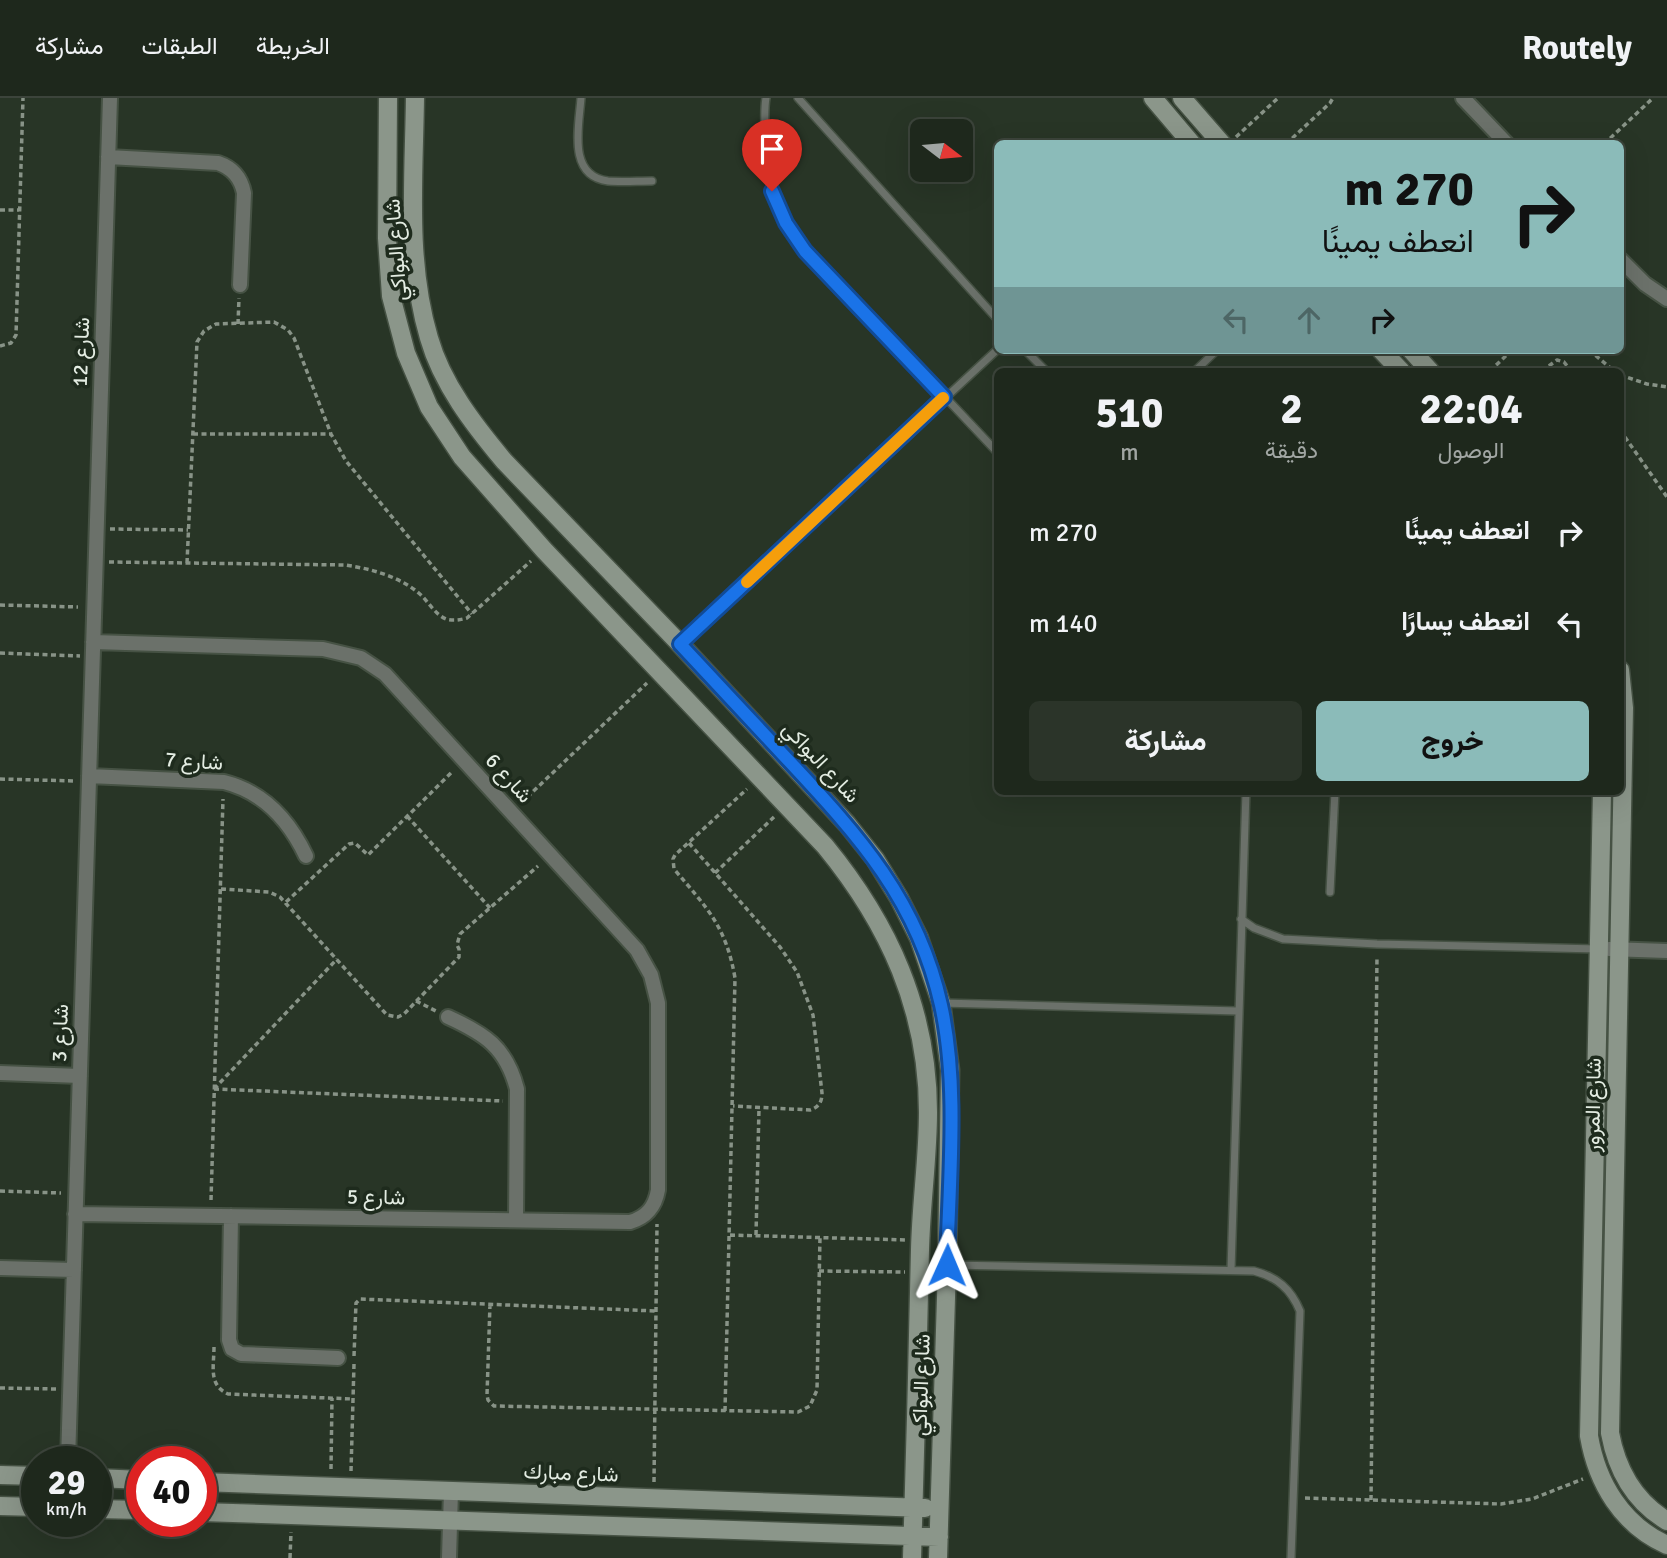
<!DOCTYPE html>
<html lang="ar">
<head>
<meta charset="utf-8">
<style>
  :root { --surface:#1e281c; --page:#2b3429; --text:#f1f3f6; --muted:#a1a6a3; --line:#3c443b; --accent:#8bbbb9 }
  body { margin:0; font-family:Signika,Vazirmatn,sans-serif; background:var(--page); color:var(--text); direction:rtl; height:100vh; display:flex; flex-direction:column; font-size:26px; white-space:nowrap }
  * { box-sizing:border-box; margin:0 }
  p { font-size:23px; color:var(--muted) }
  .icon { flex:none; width:38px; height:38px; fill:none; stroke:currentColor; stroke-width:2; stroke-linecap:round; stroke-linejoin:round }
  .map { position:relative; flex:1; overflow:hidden; direction:ltr }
  .details { position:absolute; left:994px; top:270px; width:630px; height:427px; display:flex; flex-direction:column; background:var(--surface); border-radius:10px; box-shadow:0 7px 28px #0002,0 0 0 2px var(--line); direction:rtl }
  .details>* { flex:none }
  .banner { position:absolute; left:994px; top:42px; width:630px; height:214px; border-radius:10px; box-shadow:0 7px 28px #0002,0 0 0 2px var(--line); direction:rtl; background:#8bbbb9; color:#111; overflow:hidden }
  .needle { width:46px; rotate:106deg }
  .fabs { position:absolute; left:910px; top:21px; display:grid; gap:14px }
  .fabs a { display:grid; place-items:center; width:63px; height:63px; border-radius:10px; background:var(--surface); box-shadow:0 7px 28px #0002,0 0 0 2px var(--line); font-size:35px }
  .speed { position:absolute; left:21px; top:1348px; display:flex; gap:14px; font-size:35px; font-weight:700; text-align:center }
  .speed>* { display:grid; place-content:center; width:91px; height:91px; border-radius:50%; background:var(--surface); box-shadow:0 7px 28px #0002,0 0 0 2px var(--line); line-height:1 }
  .speed small { font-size:18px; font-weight:400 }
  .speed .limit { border:10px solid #d22; background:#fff; color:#111 }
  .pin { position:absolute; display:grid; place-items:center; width:60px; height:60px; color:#fff; margin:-72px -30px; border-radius:50% 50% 50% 0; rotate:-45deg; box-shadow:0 0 7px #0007 }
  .pin .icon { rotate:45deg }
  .me { position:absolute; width:77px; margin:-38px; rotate:1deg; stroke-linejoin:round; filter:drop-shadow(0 0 5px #0008) }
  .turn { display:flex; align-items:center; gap:24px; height:147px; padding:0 35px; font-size:32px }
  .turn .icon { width:91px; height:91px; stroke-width:2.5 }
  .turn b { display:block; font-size:49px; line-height:60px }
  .lanes { display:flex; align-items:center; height:66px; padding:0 35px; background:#0003; justify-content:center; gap:35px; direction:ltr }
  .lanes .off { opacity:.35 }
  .eta { display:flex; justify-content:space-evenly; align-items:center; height:119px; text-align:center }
  .eta b { font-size:42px; font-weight:800; line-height:49px }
  .cta { display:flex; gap:14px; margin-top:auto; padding:14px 35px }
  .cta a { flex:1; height:80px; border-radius:10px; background:var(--accent); color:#111; font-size:28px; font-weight:800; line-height:80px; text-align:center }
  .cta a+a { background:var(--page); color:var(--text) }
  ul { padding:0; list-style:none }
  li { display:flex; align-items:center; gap:21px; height:91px; padding:0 35px }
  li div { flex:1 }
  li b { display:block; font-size:26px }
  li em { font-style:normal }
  header { display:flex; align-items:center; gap:42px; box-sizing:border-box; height:98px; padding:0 35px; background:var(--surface); border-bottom:2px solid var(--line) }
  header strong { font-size:33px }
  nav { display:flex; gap:38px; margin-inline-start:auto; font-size:24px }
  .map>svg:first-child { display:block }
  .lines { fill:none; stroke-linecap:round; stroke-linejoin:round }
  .lane-casing { stroke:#465244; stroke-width:10 }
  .street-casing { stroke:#465244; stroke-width:18 }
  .secondary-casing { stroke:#465244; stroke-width:21 }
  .path { stroke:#889387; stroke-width:3.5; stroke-dasharray:5 3.5; stroke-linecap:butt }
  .lane { stroke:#6b716a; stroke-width:7 }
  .street { stroke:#6b716a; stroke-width:14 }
  .secondary { stroke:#8b968a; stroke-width:18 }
  .route-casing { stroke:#114b97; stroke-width:18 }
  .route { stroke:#1a73e8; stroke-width:12 }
  .slow { stroke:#f59e0b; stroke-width:12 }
  .labels { text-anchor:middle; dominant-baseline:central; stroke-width:7; stroke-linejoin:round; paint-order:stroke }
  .street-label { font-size:21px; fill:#e3ece2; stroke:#1e2b1d }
</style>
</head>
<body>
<header>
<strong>Routely</strong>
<nav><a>الخريطة</a><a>الطبقات</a><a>مشاركة</a></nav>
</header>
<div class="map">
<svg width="1667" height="1460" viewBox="0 0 1667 1460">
  <rect width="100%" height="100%" fill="#283526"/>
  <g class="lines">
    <g class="lane-casing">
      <path id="lane" d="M581,0C579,28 567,78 608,83C622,84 637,83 652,83
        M766,0C764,11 765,22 765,34C767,73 774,106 795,140L998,355
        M798,0L998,222
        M1025,252L1046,273
        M1195,273L1217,252
        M680,546L998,251
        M1330,794L1335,693
        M1241,821L1254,830L1283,841L1377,846L1598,851
        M941,905L1238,913
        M948,1167L1254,1173C1277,1179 1291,1191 1300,1213L1291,1460
        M1231,1172L1246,693"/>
    </g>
    <g class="street-casing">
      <path id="street" d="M1463,0L1507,46
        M108,59L218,65C233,70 241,80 244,95L240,187
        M1620,161L1645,186L1667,201
        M89,678L224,684C264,694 289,722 306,758
        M1609,851L1667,853
        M448,919C485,936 506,949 517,991L516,1122
        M0,975L80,978
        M75,1116L630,1124C647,1119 655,1109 658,1092V905L651,877L637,852L385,576L361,560L323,551L93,544
        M231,1118L229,1242L232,1251L241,1256L338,1260
        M0,1170L74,1172
        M68,1363L110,0
        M449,1460L451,1393"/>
    </g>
    <g class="secondary-casing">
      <path id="secondary" d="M388,0L387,140L391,198L406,255L429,309L462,359L544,452L825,748C889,826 928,912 928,1014C928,1060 921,1106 920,1152C918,1255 915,1357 912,1460
        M415,0C414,79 406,163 429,240C442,286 474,327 504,363L680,546L847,726L875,761L899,800L919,840L941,905L950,972L947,1167L938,1460
        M1153,0L1192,46
        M1182,0L1222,46
        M1381,252L1401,273
        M1411,252L1430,273
        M1620,572L1624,610L1610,1335C1617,1373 1634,1403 1667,1423
        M1602,693L1589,1338C1597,1385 1622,1427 1667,1447
        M0,1377L37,1378
        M96,1380L142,1382
        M201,1384L925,1410
        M0,1408L37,1409
        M96,1411L142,1412
        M201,1414L939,1439"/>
    </g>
    <path class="path" d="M1236,39L1278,0
      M1286,46L1330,5L1333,0
      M1604,46L1653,0
      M0,112H19
      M238,226L239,200
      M0,248L11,245L16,237L23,0
      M1589,252L1614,273
      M1490,273L1512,252
      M1542,273L1557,262L1564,264L1571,273
      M1620,277L1647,286L1667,289
      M1620,332L1667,399
      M193,336H331
      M110,431L188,432
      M109,464L345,467C372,471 402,479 422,498C429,505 436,517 446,521C453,523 460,522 467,520L531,463
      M187,465L197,244L204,233L216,226L274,224L288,232L294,240L331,336L346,363L472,516
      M0,507L78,509
      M0,555L80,558
      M0,681L75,683
      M521,705L647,585
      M407,718L490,810
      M689,745L780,849L797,874L813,917L822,995C822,1004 819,1009 810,1012L733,1008
      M715,775L774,719
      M221,791L269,794L280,799L387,917L398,919L404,916L459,859V851L457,847L460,836L538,768
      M286,804L349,746L355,745L368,757L453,673
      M416,903L436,913
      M214,991L503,1003
      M214,991L337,861
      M0,1093L61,1095
      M211,1102L223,701
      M730,1137L906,1142
      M756,1137L759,1010
      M819,1173L905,1174
      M490,1206L487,1297L488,1302L494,1308L798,1314L810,1308L817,1292L820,1139
      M214,1249C214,1268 208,1287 228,1296L353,1301
      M354,1258L356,1205L360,1201L656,1213
      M0,1290L57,1291
      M725,1313L735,880C726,828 707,810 674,771L673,761L675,757L747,691
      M331,1371L332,1300
      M351,1373L354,1266
      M654,1384L657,1126
      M1305,1400L1501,1406L1532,1401L1583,1381
      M1371,1402L1377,858
      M290,1460L291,1434"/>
    <use href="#lane" class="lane"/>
    <use href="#street" class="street"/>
    <use href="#secondary" class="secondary"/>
  </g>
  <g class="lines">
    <g class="route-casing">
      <path id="route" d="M772,93L786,125L805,153L944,299L680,546C716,585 753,624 789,663C859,738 918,803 941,907C959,987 949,1084 947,1167"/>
    </g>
    <use href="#route" class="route"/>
    <path class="slow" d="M747,484L943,300"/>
  </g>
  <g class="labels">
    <g class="street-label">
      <text transform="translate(396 152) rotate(-94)">شارع البواكي</text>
      <text transform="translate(81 254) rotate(-88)">شارع 12</text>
      <text transform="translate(194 663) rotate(4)">شارع 7</text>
      <text transform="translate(821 664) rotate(47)">شارع البواكي</text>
      <text transform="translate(509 680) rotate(48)">شارع 6</text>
      <text transform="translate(60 935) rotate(-88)">شارع 3</text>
      <text transform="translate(1593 1007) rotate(-89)">شارع المرور</text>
      <text transform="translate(376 1099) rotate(1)">شارع 5</text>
      <text transform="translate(921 1287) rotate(-88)">شارع البواكي</text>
      <text transform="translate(571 1375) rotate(2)">شارع مبارك</text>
    </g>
  </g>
</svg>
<div class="fabs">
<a><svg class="needle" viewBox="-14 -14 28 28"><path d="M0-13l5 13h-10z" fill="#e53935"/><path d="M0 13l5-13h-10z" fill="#a1a6a3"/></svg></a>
</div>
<div class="speed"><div>29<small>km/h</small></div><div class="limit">40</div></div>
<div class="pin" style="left:772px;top:93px;background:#d93025"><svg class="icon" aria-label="arrive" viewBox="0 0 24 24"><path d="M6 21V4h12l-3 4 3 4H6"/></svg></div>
<svg class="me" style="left:947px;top:1167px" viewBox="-20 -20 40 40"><path d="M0-17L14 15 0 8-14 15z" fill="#1a73e8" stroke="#fff" stroke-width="4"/></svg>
<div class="banner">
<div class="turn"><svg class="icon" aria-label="right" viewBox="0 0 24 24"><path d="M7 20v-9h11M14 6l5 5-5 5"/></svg><div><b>270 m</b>انعطف يمينًا</div></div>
<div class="lanes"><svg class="icon off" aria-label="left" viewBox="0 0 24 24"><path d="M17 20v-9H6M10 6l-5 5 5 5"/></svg><svg class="icon off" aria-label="ahead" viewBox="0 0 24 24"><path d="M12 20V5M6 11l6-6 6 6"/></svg><svg class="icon" aria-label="right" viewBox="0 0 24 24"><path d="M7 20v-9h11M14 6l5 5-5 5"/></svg></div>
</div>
<section class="details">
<div class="eta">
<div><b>22:04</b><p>الوصول</p></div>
<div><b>2</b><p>دقيقة</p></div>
<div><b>510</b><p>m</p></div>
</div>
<ul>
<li><svg class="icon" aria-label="right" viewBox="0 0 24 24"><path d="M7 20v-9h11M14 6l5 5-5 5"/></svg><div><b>انعطف يمينًا</b></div><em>270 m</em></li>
<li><svg class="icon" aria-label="left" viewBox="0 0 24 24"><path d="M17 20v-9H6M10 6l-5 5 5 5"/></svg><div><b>انعطف يسارًا</b></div><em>140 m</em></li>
</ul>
<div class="cta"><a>خروج</a><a>مشاركة</a></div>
</section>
</div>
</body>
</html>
